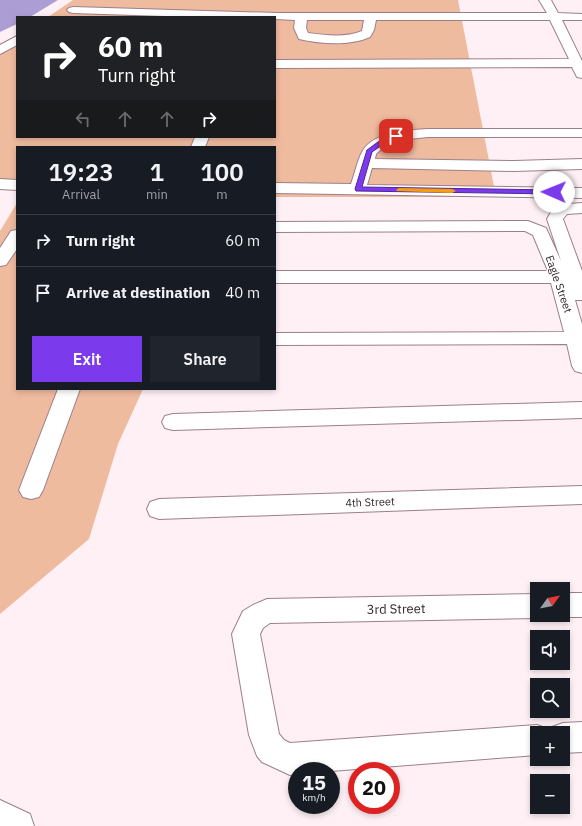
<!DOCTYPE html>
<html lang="en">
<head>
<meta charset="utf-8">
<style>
  :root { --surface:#171b24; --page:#20242c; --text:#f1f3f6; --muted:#9ea1a6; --line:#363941; --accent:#7c3aed }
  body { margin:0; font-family:"IBM Plex Sans",sans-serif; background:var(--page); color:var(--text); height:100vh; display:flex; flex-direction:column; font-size:15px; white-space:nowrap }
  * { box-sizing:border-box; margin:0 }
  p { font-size:13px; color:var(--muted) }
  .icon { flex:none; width:22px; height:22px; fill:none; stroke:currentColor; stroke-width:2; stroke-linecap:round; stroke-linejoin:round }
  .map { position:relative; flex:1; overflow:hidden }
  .sheet { position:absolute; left:16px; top:146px; width:260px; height:244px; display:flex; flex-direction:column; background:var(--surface); border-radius:0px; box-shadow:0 2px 6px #0003 }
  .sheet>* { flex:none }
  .top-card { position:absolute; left:16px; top:16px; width:260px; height:122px; border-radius:0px; box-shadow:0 2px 6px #0003; background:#202124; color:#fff; overflow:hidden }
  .needle { width:26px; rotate:57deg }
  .fabs { position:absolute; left:530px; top:582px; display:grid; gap:8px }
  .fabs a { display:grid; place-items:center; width:40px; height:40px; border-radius:0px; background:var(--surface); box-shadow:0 2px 6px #0003; font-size:20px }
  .speed { position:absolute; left:288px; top:762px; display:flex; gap:8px; font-size:20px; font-weight:700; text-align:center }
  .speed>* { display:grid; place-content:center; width:52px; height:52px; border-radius:50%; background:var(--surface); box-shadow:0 2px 6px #0003; line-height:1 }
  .speed small { font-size:10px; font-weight:400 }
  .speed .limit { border:6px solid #d22; background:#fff; color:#111 }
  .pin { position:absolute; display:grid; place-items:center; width:34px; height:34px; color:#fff; margin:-17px; border-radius:8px; box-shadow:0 2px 6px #0006 }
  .me { position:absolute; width:44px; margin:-22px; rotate:271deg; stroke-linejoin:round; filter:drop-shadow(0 0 3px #0008) }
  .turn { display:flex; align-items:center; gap:14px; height:84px; padding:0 16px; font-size:18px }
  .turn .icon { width:52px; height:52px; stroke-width:2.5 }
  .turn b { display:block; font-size:28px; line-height:34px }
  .lanes { display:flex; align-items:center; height:38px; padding:0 16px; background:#0003; justify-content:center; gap:20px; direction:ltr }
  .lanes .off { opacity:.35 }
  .eta { display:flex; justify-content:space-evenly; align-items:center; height:68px; text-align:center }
  .eta b { font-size:24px; font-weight:600; line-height:28px }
  .button { display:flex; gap:8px; margin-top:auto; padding:8px 16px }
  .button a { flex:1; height:46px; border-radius:0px; background:var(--accent); color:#fff; font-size:16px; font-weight:600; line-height:46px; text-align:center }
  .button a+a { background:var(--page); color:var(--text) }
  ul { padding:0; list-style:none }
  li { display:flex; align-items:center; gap:12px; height:52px; padding:0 16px; border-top:1px solid var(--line) }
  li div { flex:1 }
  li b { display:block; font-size:15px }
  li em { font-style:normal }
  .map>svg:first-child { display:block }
  .green { fill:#efbb9f }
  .water { fill:#ac9ed5 }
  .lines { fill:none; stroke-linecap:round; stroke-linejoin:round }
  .minor-casing { stroke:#9d7f8b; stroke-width:2 }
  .minor { fill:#fff; fill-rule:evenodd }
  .route { fill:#7c3aed; stroke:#51269a }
  .slow { fill:#f59e0b }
  .labels { text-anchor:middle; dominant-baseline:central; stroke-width:3; stroke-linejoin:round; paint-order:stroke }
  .street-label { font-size:11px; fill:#32262b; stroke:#fff }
  .near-street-label { font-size:13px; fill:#32262b; stroke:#fff }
</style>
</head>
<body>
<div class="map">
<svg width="582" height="826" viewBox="0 0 582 826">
  <rect width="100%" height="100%" fill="#fef0f5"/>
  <path class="green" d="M73,0H458L496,197H275V147H17V190L0,189V45L17,35V137H275V17H48Z
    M17,203V389H143L118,444L89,539L0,614V231Z"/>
  <path class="water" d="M0,0H58L30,17H17V24L0,32Z"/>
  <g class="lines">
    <g class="minor-casing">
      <path id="minor" d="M539,0H551L558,13L582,14V20H562L582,61V78L577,77L572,67L275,68V60L569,59L550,20H376L374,30L370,37C350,46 320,44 299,39L294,28L295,20L275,19V17H194L73,13L69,12L67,10L69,8L73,7L277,13H547ZM307,20H364L362,31C346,38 324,35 308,33L306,28Z
        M17,36V45L0,54V45Z
        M428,129H582V137H428L399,140L385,146L376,154L375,159L514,161L582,159V169L514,171L372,168L367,185L582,188V198L275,193V183L351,184C355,173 357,162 362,152C372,132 409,130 428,129Z
        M195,137H209L205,147H191Z
        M0,179L17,180V190L0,189Z
        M582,203V213L567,214L563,219L582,271V300H575L582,324V373L575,371L572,366L567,344L275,345V333L564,332L551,283H275V271H548L533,235L525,231L275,232V222L528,221L546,228L561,261L547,219L555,205Z
        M17,230V249L6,265L0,266V248L11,231Z
        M58,389H80L43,490L39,497L31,499L23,497L19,490Z
        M582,402V418L173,430L165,428L162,422L165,416L173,414Z
        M582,486V504L159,519L150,516L147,509L150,502L159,499Z
        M563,593H582V617H563L558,615H563Z
        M537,594V615H545L537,618L270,623L263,628L260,634L279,734L284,740L290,743L537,725L548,729L549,733H537V755L331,771H297V774L290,775L262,762L257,756L249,735L232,634L243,611L253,605L267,599Z
        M582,722V752L563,753V733H550L552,727L563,723Z
        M0,800L30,814L34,826H0Z"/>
    </g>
    <use href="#minor" class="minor"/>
  </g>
  <path class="route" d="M393,134L399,136L382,145L372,152L362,187L554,190L557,192L554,194L356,191L355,189L367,150L378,142Z"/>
  <path class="slow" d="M399,188L452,189L456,191L452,193L397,191L396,190Z"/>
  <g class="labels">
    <g class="street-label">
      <text transform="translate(559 284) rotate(71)">Eagle Street</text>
      <text transform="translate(370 502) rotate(-2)">4th Street</text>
    </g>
    <g class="near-street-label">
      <text transform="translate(396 609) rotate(-1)">3rd Street</text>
    </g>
  </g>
</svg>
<div class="fabs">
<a><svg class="needle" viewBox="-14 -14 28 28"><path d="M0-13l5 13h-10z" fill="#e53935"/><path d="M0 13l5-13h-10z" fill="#9ea1a6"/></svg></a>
<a><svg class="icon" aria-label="sound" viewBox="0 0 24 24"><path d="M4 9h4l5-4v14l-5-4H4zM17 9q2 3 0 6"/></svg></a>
<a><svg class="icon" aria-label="search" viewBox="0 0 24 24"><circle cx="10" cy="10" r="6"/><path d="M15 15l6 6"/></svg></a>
<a>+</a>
<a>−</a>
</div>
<div class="speed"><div>15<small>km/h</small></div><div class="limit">20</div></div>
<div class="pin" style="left:396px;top:136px;background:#d93025"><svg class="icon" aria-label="arrive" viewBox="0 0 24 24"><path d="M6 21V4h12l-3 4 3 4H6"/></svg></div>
<svg class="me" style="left:554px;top:192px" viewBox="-20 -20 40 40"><circle r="19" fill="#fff"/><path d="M0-13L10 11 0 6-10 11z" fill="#7c3aed"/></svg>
<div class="top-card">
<div class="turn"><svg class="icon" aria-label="right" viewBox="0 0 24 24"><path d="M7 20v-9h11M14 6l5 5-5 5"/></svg><div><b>60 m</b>Turn right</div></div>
<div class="lanes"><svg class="icon off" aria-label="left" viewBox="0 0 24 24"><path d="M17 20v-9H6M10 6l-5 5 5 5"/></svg><svg class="icon off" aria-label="ahead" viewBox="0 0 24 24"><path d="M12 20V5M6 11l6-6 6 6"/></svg><svg class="icon off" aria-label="ahead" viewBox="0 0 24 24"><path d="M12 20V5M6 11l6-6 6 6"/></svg><svg class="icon" aria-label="right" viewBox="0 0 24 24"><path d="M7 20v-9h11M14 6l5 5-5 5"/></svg></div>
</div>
<section class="sheet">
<div class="eta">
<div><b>19:23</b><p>Arrival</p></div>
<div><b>1</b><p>min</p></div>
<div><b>100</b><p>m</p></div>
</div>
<ul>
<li><svg class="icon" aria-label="right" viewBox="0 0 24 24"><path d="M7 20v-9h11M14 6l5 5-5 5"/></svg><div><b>Turn right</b></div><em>60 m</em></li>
<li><svg class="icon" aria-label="arrive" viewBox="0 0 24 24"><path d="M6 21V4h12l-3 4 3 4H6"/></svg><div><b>Arrive at destination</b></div><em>40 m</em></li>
</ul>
<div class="button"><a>Exit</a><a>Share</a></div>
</section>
</div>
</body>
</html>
